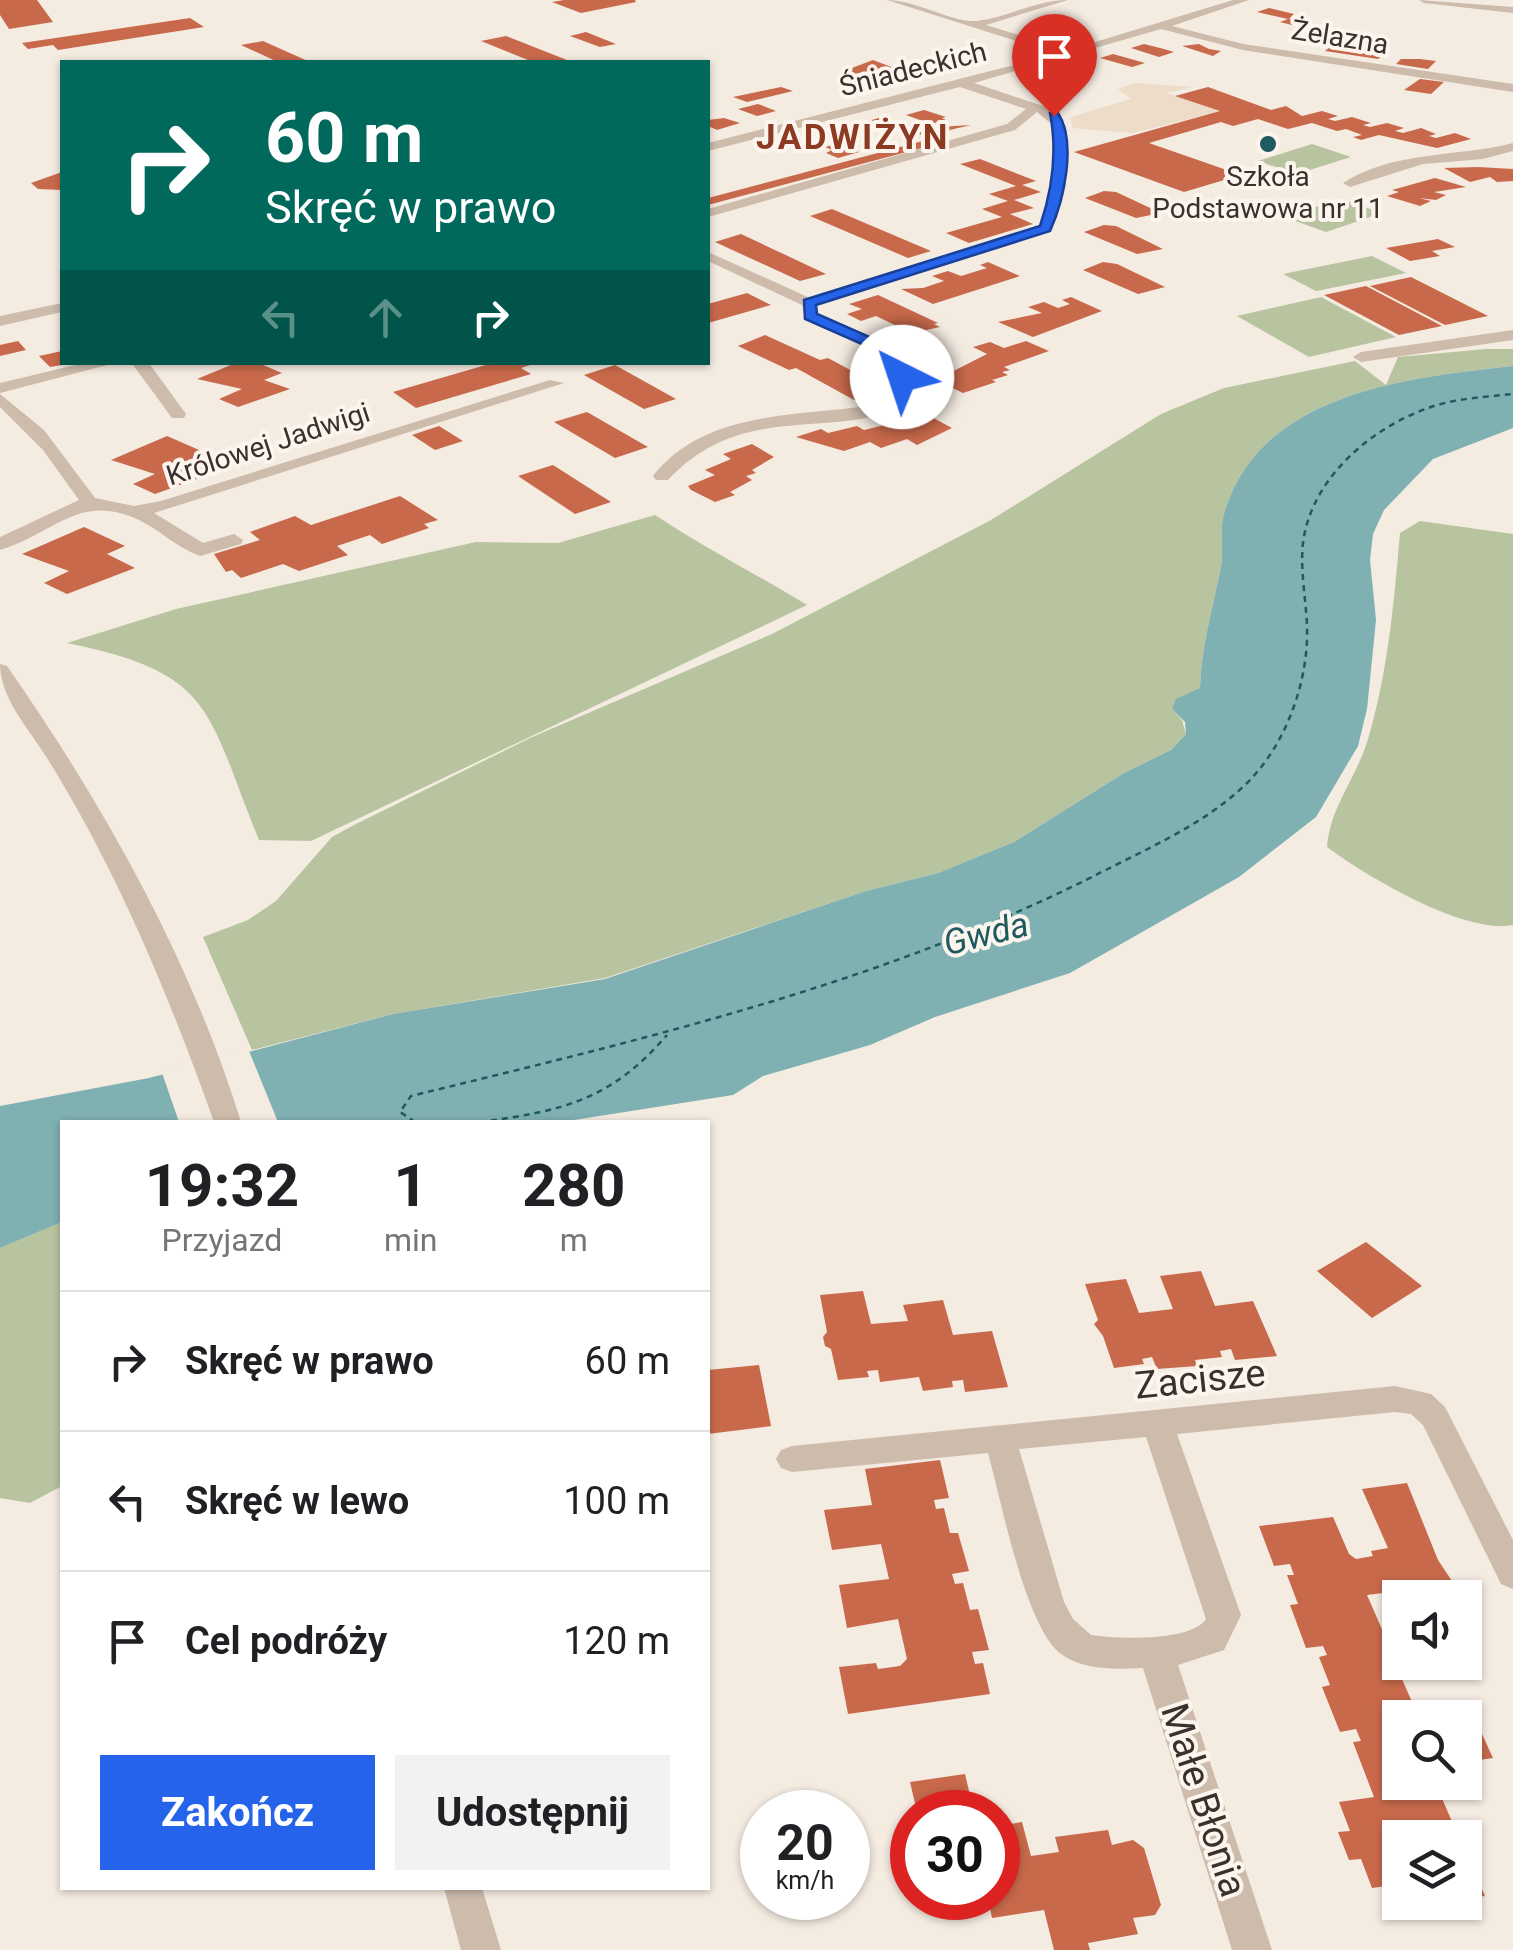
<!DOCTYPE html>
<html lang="pl">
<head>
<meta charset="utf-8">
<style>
  :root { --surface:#fff; --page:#f2f2f2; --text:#202124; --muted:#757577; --line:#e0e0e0; --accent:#2563eb }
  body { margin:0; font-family:Roboto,sans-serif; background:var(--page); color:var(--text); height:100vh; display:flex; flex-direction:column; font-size:38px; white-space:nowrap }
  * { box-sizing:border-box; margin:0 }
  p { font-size:32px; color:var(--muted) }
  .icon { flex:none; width:55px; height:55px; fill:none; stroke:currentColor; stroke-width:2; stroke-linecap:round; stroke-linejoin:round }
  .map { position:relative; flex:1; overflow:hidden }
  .sheet { position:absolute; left:60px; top:1120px; width:650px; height:770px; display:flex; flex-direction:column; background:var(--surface); border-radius:0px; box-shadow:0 2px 8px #0004 }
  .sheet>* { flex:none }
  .hud { position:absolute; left:60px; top:60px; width:650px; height:305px; border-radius:0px; box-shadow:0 2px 8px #0004; background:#00695c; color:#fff; overflow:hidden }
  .controls { position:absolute; left:1382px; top:1580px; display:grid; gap:20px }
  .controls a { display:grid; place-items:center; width:100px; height:100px; border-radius:0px; background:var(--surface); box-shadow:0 2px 8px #0004; font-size:50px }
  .speed { position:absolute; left:740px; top:1790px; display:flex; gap:20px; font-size:50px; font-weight:700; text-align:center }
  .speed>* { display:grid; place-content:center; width:130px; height:130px; border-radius:50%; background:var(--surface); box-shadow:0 2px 8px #0004; line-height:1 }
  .speed small { font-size:25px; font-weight:400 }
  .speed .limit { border:15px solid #d22; background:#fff; color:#111 }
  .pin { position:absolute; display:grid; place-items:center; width:85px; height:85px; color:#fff; margin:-102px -42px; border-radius:50% 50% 50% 0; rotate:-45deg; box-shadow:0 0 10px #0007 }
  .pin .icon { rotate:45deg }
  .me { position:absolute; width:110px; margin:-55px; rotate:319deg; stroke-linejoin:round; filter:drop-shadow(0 0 8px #0008) }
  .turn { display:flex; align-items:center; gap:35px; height:210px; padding:0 40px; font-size:45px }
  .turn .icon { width:130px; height:130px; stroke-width:2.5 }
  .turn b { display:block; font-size:70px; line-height:85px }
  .lanes { display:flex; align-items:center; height:95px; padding:0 40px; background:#0003; justify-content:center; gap:50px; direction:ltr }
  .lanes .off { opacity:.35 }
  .eta { display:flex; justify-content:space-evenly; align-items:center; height:170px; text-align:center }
  .eta b { font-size:60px; font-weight:700; line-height:70px }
  .primary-button { display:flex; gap:20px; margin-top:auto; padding:20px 40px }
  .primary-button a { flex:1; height:115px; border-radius:0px; background:var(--accent); color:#fff; font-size:40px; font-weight:700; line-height:115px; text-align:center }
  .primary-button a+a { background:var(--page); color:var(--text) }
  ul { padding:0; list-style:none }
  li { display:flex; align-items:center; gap:30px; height:140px; padding:0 40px; border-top:2px solid var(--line) }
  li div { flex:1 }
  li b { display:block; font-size:38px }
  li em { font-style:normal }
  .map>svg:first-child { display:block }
  .green { fill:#b8c4a0 }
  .plaza { fill:#ecdcc8 }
  .water { fill:#7fb0b2 }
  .pier { fill:#f4ebe1 }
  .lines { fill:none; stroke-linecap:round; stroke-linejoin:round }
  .ferry { stroke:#1f5a5e; stroke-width:2.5; stroke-dasharray:6 5; stroke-linecap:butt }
  .building { fill:#c8694b }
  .minor { fill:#cdbbac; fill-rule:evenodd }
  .route { fill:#2563eb; stroke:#184099; stroke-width:2.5 }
  .poi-dot { fill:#1f5a5e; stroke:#fbf5ee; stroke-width:4 }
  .labels { text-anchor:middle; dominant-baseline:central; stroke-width:8; stroke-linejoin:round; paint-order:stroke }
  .far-street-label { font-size:28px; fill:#3b302b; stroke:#fbf5ee }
  .far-poi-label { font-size:28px; fill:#3b302b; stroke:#fbf5ee }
  .far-district-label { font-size:35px; font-weight:bold; letter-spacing:2.5px; fill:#8c3b22; stroke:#fbf5ee }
  .water-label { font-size:35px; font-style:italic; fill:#1f5a5e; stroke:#fbf5ee }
  .near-street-label { font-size:38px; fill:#3b302b; stroke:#fbf5ee }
</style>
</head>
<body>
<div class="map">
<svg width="1513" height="1950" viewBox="0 0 1513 1950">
  <rect width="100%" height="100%" fill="#f4ebe1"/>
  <path class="green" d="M1312,144L1351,157L1297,174L1258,161Z
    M1341,199L1382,213L1326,232L1284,217Z
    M1372,256L1406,273L1316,291L1283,274Z
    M1321,297L1396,337L1309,357L1237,316Z
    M1486,349H1513V366C1408,378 1259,392 1224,514C1219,530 1224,550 1221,567C1213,607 1201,648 1200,689L1177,699L1172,709L1182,720L1186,734L1171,750L1124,773L1014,842L938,873L866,891L605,978L393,1014L252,1050L203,937L248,920L276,901L332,837L354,825L530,738L772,634L991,520L1161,414L1224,388L1355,361L1386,385L1398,357Z
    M655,515C705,548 756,574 807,605L311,841L259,840C206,711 216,673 67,643L176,609L476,542L558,543Z
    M1420,521L1513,534V925C1465,935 1366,876 1327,847C1330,807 1357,777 1368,739C1388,672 1394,603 1400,533Z
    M62,1222V1486L30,1503L0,1498V1248Z"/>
  <path class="plaza" d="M1135,83L1193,87L1167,93L1220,111L1133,133L1072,128L1071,117L1131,99L1118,89Z"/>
  <path class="water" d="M1513,366V428L1433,459L1384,510L1373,534L1370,560L1376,620L1367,709L1358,746L1316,817L1239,877L1070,973L935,1017L870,1045L763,1076L733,1095L561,1122H62V1222L0,1248V1106L149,1078L393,1014L605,979L866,891L938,873L1014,842L1124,773L1171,750L1186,734L1185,722L1172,709L1176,699L1200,688C1201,648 1213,607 1221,567C1224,550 1219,530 1224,514C1259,392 1408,378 1513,366Z"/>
  <path class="pier" d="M247,1046L278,1122H179L161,1070Z"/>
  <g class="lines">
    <path class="ferry" d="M415,1122L400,1112L411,1096C644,1039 876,985 1092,877C1144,850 1204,825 1246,784C1286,745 1309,681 1307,626C1306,599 1300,570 1303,543C1311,478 1372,427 1431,407C1457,398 1486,397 1513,394
      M480,1122C563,1111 611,1100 667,1035"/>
  </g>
  <path class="building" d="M0,0H37L53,22L9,29L0,15Z
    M564,0H635L636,2L581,13L552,2Z
    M1269,8L1294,14L1289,19L1300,22L1292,25L1280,22L1288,19L1257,12Z
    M190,18L204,27L58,50L53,45L28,49L22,43Z
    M586,32L616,44L600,47L570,36Z
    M506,36L572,62H533L481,41Z
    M263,41L310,62H278L241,45Z
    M1144,44L1164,49L1174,52L1159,57L1131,48Z
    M1199,44L1209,49L1221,51L1213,56L1182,46Z
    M1334,44L1373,49L1386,52L1378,59L1325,51Z
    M1113,54L1145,63L1132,67L1100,58Z
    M1401,59H1420L1436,61L1428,69L1396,64Z
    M873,60L894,68L859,76L844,71Z
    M1420,79L1444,82L1431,94L1404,90Z
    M781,87L793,91L747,102L733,97Z
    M1208,87L1271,110L1286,106L1302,116L1322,111L1338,116L1328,119L1335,121L1352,117L1371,123L1363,125L1370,127L1387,123L1404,128L1395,131L1403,133L1421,128L1436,134L1429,136L1436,138L1455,133L1471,139L1437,148L1379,135L1361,140L1353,137L1362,135L1346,129L1337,131L1312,123L1288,129L1258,119L1233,126L1221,122L1149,143L1241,175L1184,192L1074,152L1220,111L1175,96Z
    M758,104L776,111L757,116L738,109Z
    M924,110L946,117L942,118L946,120L931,124L906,115Z
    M724,118L740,123L717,130L708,126V120Z
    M879,118L923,128L971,125L924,136L903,128L886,133L861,123Z
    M934,138L944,142L708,205V198Z
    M833,145L843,149L859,152L838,158L826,153L832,150L825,147Z
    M980,159L1036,181L1022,185L1041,192L1014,200L1034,208L1010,214L1033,224L969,243L946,233L1002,217L982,209L1008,201L989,194L1016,186L960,164Z
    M1478,167L1513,169V181L1497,182L1490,177L1470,182L1444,168Z
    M62,172V190L38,189L31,183Z
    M1435,178L1466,187L1434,192L1446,195L1436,200L1419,198L1431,201L1420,206L1387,196L1399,192L1392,190Z
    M1104,191L1116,192L1161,213L1136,218L1085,198Z
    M832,209L931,251L908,258L810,216Z
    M1104,225L1116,226L1163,249L1137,254L1084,232Z
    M741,234L826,274L800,281L715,242Z
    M1438,239L1455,247L1432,251L1440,256L1410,261L1386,248Z
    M988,262L1020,276L933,304L901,289L923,288L944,281L932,276L948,271L961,276L987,268L980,265Z
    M1103,262L1117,264L1165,287L1138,294L1083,270Z
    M1411,277L1488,316L1445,325L1370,286Z
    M1366,286L1442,326L1399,335L1324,295Z
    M747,293L771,305L708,323V304Z
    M878,295L938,323L934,324L940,327L894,337L886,333L901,328L876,316L861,321L847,314L862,309L849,304Z
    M1071,297L1102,311L1033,337L998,322L1042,313L1028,307L1044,302L1058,308L1070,304L1062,300Z
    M765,335L820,360L828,358L893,393L854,400L796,368L789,370L738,346Z
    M18,341L26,350L0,356V345Z
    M1026,341L1049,351L1004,367L1010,370L1002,372L1008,375L992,380L996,382L963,393L936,380L987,354L973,347L990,342L1004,348Z
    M62,351V365L50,367L39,356Z
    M238,362H256L282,373L264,380L290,389L238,407L219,399L242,389L197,379Z
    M496,362L536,363L521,368L531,374L416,408L393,392Z
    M615,365L676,399L644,409L584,375Z
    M587,412L648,447L615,458L554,422Z
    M924,413L952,428L917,445L907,439L881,448L870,442L844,451L796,437L821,429L828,433L857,426L864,430L893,423L900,427Z
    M439,426L463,441L435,450L412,435Z
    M167,436L206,453L189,460L216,472L155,494L133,484L155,474L111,460Z
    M752,444L774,457L752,470L756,473L746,476L752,480L730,492L735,495L715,502L691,490L688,486L715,475L705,470L731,459L723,454Z
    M553,465L611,502L575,514L518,476Z
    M400,496L438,520L424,524L429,528L382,544L370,535L337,546L348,555L299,571L283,564L241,578L232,570L226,572L214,554L260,540L250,532L295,516L311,525Z
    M84,527L125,546L107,554L135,568L67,594L44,583L69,571L22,554Z
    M1366,1242L1422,1286L1372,1318L1317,1271Z
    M1201,1271L1215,1306L1253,1301L1277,1356L1235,1360L1231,1349L1220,1351L1222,1357L1195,1360L1197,1366L1157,1369L1152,1357L1142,1359L1144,1364L1114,1368L1103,1336L1094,1324L1098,1320L1085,1284L1126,1279L1139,1313L1173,1309L1160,1276Z
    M863,1291L871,1324L908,1321L903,1305L943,1300L953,1335L992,1331L1008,1387L965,1392L963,1380L952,1381L953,1387L923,1391L919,1377L880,1382L878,1370L867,1371L869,1377L838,1380L831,1349L825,1346L823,1337L827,1332L820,1295Z
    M759,1365L771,1426L708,1434V1370Z
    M940,1460L949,1498L934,1500L936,1509L944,1508L950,1533H958L969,1571L952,1574L955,1584L963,1583L970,1610L978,1609L989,1650L972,1652L975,1664L983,1663L990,1694L848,1714L839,1667L876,1663L878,1669L900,1666L907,1659L898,1619L847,1628L839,1585L889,1579L881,1544L832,1550L824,1510L872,1505L865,1469Z
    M1407,1483L1438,1560L1454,1584L1367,1595L1384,1634L1400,1632V1662H1415L1421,1675L1402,1679L1419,1718H1400V1782H1435L1459,1838H1400V1884L1372,1888L1361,1859L1349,1860L1338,1832L1350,1831L1339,1802L1374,1797L1353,1742L1361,1741L1356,1729L1340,1732L1322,1687L1330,1685L1319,1657L1327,1655L1323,1646L1306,1648L1290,1605L1298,1604L1287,1575H1294L1290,1564L1274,1566L1259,1526L1333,1517L1349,1554L1356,1559L1373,1556L1371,1551L1388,1548L1362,1489Z
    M1471,1710L1493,1758L1465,1762V1718H1435Z
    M965,1774L974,1812H917L910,1782Z
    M1022,1822L1031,1856L1059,1852L1055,1837L1108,1830L1112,1845L1133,1840L1144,1848L1161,1905L1155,1915L1133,1918L1138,1934L1088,1943L1090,1950H1054L1044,1910L992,1918L988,1898H998V1826Z
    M1465,1851L1472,1867L1485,1896L1465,1899Z
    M935,1898H982V1900L975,1901L977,1909L939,1915Z"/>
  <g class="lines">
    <path class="minor" d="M887,0C916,0 952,23 977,21C1009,17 1036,0 1068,0L986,25L1069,50L1233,0H1249L1172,26L1243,44L1513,84V92L1243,50L1161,29L974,83L1052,109L1066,126L1064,194L1051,231L817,305V314L902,351L918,387L912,404C829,442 744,399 668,480H656L653,476C708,406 807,418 885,403L899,398L902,387L894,377L889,357L805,319L802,305L708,261V252L810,298L1040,225L1050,194L1054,126L1037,112L1015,130L708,217V209L1007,124L1026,109L960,87L708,151V143L1057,54Z
      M1419,0L1513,7V13L1424,3Z
      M1513,143V151L1483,159L1423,164L1350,187L1343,183C1391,151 1459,157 1513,143Z
      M62,303V312L0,326V316Z
      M1513,330V340L1361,362L1353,357L1361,352Z
      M88,362H119L0,393V383Z
      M131,362H148L186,414L184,418H172Z
      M550,380L564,383L154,513L203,543L234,534L243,540L241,544L200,556C179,549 160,530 139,520C78,492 55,534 0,550V537L79,500L43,450L0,407V394L44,430L95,498L134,506L161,501Z
      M0,664L7,666C104,805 191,960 241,1122H214C169,996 118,872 47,758C29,729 0,698 0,664Z
      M1395,1386L1431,1394L1445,1407L1513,1540V1589L1501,1584L1423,1425L1411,1414L1395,1412L1177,1434L1241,1615L1224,1650L1178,1665L1272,1950H1232L1143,1668C1116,1669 1085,1671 1061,1654C1025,1627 1001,1499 988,1453L792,1472L781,1468L776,1459L781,1450L792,1446ZM1146,1437L1206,1619C1191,1642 1117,1639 1091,1635L1073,1619L1064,1602L1019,1449Z
      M444,1888H482L501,1950H461Z"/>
  </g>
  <path class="route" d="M1050,113H1058C1077,142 1064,200 1050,231L816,305L817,314L901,351L907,380H896L889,356L805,319L804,300L1040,226C1053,188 1057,149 1050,113Z"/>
  <circle class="poi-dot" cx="1268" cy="144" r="10"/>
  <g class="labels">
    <g class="far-street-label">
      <text transform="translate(1340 37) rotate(9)">Żelazna</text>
      <text transform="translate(913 69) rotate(-14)">Śniadeckich</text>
      <text transform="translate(268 444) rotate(-18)">Królowej Jadwigi</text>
    </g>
    <g class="far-poi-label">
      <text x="1268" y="176">Szkoła<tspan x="1268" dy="32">Podstawowa nr 11</tspan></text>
    </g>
    <g class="far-district-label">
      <text x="853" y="137">JADWIŻYN</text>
    </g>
    <g class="water-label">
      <text transform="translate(986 934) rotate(-14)">Gwda</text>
    </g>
    <g class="near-street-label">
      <text transform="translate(1200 1379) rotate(-6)">Zacisze</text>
      <text transform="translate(1204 1800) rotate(72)">Małe Błonia</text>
    </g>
  </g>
</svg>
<div class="controls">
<a><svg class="icon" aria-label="sound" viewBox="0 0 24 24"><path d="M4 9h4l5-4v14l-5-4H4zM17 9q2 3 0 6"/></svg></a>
<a><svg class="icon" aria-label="search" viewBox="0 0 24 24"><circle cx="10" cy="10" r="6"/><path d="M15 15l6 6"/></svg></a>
<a><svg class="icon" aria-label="layers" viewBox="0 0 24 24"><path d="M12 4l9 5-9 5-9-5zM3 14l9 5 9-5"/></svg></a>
</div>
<div class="speed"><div>20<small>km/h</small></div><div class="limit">30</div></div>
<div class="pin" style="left:1054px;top:116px;background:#d93025"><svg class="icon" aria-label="arrive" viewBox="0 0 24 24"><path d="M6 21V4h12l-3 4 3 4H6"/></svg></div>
<svg class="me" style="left:902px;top:377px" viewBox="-20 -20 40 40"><circle r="19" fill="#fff"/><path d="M0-13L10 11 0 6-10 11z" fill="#2563eb"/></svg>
<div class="hud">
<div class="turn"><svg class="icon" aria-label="right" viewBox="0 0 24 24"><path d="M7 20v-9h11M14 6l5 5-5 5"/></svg><div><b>60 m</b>Skręć w prawo</div></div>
<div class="lanes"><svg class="icon off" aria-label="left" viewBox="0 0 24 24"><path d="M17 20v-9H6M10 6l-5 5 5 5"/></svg><svg class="icon off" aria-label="ahead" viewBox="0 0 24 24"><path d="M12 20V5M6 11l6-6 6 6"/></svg><svg class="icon" aria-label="right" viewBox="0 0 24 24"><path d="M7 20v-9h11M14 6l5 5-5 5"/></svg></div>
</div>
<section class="sheet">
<div class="eta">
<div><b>19:32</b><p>Przyjazd</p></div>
<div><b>1</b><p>min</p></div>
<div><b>280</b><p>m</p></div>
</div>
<ul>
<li><svg class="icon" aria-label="right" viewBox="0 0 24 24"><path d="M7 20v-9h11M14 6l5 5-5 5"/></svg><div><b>Skręć w prawo</b></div><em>60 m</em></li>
<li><svg class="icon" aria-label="left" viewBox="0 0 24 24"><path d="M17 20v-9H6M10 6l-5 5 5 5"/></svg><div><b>Skręć w lewo</b></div><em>100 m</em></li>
<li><svg class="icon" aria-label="arrive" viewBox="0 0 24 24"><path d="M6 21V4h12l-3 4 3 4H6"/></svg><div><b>Cel podróży</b></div><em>120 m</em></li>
</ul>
<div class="primary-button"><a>Zakończ</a><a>Udostępnij</a></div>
</section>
</div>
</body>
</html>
